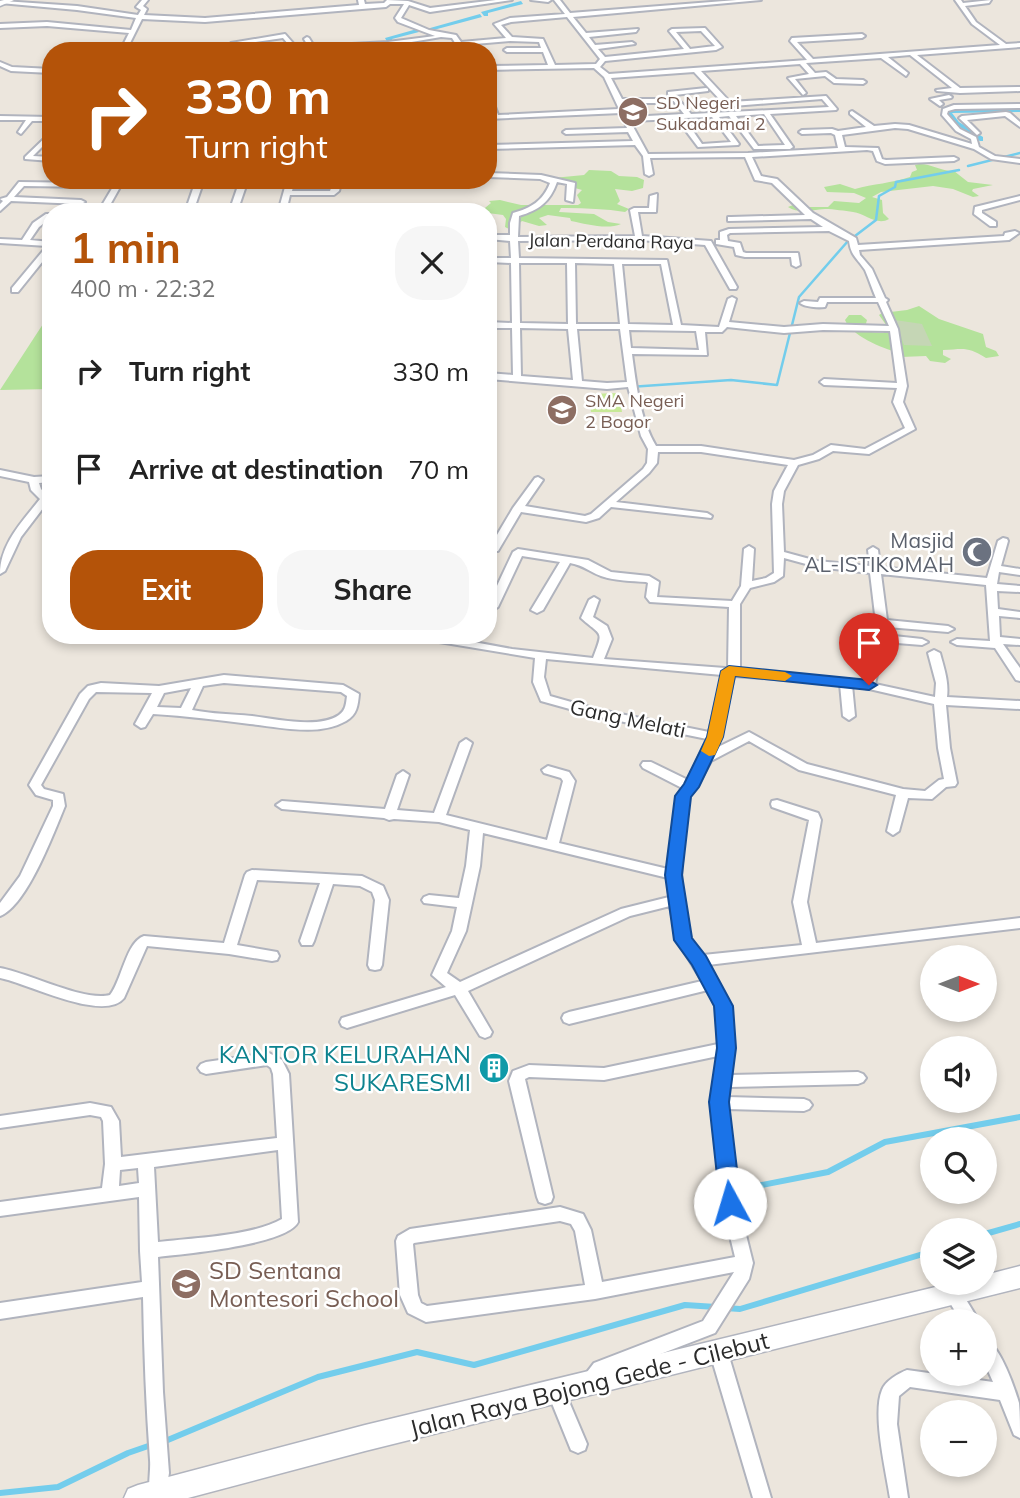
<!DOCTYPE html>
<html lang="en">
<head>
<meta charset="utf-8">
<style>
  :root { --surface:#fff; --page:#f6f6f6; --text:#222; --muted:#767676; --accent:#b45309 }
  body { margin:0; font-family:Mulish,sans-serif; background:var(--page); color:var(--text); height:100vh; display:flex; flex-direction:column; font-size:26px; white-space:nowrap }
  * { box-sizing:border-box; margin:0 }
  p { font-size:23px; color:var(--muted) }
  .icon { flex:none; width:38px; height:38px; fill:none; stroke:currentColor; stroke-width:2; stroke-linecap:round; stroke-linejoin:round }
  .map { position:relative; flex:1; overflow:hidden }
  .panel { position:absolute; left:42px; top:203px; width:455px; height:441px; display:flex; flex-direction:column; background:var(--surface); border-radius:28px; box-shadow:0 4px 10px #0003 }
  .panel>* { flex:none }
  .top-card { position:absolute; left:42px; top:42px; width:455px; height:147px; border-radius:28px; box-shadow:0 4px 10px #0003; background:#b45309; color:#fff; overflow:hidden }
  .needle { width:46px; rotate:90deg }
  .buttons { position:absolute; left:920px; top:945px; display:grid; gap:14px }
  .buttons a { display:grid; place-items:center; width:77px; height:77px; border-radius:50%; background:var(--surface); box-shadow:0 4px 10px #0003; font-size:35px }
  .pin { position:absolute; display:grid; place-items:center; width:60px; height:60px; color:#fff; margin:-72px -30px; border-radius:50% 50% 50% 0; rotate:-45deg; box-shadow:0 0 7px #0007 }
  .pin .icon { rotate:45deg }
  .me { position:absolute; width:77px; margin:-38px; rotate:354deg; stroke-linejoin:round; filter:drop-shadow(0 0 5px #0008) }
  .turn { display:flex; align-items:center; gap:24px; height:147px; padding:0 28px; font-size:32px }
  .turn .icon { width:91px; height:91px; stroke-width:2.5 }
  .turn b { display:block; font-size:49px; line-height:60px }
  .round { display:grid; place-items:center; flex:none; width:74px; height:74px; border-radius:28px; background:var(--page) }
  .overview { display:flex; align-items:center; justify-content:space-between; height:119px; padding:0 28px }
  h1 { font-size:42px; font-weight:700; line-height:52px; color:var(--accent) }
  .primary-button { display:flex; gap:14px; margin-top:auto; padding:14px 28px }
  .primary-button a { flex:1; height:80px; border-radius:28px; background:var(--accent); color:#fff; font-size:28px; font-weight:700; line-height:80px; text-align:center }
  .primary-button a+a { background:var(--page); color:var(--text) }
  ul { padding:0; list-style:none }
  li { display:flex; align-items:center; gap:21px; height:98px; padding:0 28px }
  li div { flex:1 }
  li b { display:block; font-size:26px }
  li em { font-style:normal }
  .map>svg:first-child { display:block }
  .green { fill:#b4e29b }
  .cemetery { fill:#c5d6b5 }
  .pitch { fill:#c7e997 }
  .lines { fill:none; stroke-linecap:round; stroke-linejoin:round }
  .stream-far1 { stroke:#73cdec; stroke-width:2.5 }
  .stream { stroke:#73cdec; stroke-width:6 }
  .canal { fill:#73cdec; fill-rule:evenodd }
  .minor-casing { stroke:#b1b4be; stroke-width:4 }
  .tertiary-casing { stroke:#b1b4be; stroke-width:3 }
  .secondary-casing { stroke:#b1b4be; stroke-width:3 }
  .minor { fill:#fff; fill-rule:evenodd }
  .tertiary { fill:#fff; fill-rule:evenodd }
  .secondary { fill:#fff; fill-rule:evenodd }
  .route { fill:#1a73e8; stroke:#114b97; stroke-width:2 }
  .slow { fill:#f59e0b }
  .labels { text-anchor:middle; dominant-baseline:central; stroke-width:5; stroke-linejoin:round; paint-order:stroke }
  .far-education-label { font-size:18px; fill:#785e54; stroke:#fff; text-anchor:start }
  .far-street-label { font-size:18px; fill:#2b2b2b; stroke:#fff }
  .worship-label { font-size:21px; fill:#5b616d; stroke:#fff; text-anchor:end }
  .street-label { font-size:21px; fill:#2b2b2b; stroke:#fff }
  .near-culture-label { font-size:24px; fill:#0d838f; stroke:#fff; text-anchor:end }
  .near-education-label { font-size:24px; fill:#785e54; stroke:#fff; text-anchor:start }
  .near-street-label { font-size:24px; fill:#2b2b2b; stroke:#fff }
</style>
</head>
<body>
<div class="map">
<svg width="1020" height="1498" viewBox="0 0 1020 1498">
  <rect width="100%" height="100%" fill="#ece6dd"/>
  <path class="green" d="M919,164C932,164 940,171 954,171L968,182L993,185L973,189L972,191L979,196L973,197L953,189L933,186L881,192L872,197L882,200L883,213L889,219C877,226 866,214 853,212C845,211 834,209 825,209C811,210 799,214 788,207L798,203L805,207H828L834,201L859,203L866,198L854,193L827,192L824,187L840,184L855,189C873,184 892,183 910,177L912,172L917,170L915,165Z
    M589,170L611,171L619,176L637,177L644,180L643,188L632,191L615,189L620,201L617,204L629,209L625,212C606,209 586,208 566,208H561L559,212L594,214L608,222L621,224C607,230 586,224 571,221L570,218L548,215L539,218L547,225L539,226L522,221L511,230L505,227L506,219L503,215L480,212L491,203L489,201L500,200L521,205H578L581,203L577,195L582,190L575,188L576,183L553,178L584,175Z
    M919,306L939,319L983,334L986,347L996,351L999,356L986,358C967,346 964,349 943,350V355L951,359L945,363L930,361L926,356L901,357L898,352C882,349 851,335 845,320L849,315H861L867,320L865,327L871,332L883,333L889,329L879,315L882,313L907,310Z
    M43,324H51V389L0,390Z"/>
  <path class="cemetery" d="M895,320L922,324L932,346L904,345Z"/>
  <path class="pitch" d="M619,393L622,412H591L588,394Z"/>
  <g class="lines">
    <path class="stream-far1" d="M968,166L1020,153
      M855,236L876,220L879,196L895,187L896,182L959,170
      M615,388L731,380L777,385L799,297L848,241"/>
    <path class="stream" d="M742,1189L828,1172L885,1142L1020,1117
      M985,1234L1020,1224
      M725,1308L740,1309L933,1251
      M163,1442L318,1377L417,1352L474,1365L685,1305L716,1307
      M0,1493L58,1487L128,1453L154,1444"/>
    <path class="canal" d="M521,1L523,4L488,13V16H484L481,12Z
      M480,14L482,17L426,32L423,30Z
      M417,29L419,32L392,39L399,51H392L385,38Z
      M1020,108V112L952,113L959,122L983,137V141H980L953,126L943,111L947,109Z"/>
    <g class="minor-casing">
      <path id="minor" d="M142,0H148L143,6L147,9L144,15L205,18L359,5L358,0H364L365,4L384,3L387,0L408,1L430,8L496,0H512L430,12L409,5L401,18L429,30L456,35L461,42L506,38L494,24L510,18L565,14L554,0H560L570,13L737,0H761L573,17L586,33L638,29L636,32L589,37L595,45L632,42L635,44L598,49L605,57L684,49L669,31L672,29L705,28L722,47L716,50L605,61L600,67L609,74L807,60L790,41L792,38L862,34L865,36L862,38L797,42L813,59L1000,45L972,24L955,0H961L963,3L991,0L989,3L965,6L976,22L1006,44L1020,43V47L917,55L960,88L1020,87V91L960,93L937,91L936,90L952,88L910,55L888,57L908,73L906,76L881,58L806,63L815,73L826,72L836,79L863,80L866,82L863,84L834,83L825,76L795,79L806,93L803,95L788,78L809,74L800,64L701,71L730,102L826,96L837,109L836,110L770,114L793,147L790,149H754L729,116L719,117L739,144L738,145L698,147L677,119L630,121L648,154L748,153L838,148L835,135L831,133L802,134L799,132L802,130L832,129L838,131L866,127L850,114V112L852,111L874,126L895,124L909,125L972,144L971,139L956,131L942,115L943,109L954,105L1020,104V108L955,109L948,111L947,114L960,129L976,137L979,147L995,156L1020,159V163L991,159L974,149L908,129L895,128L842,135L845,147L878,148L882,159L886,160L954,157L958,159L954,161L885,164L877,161L873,151L867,150L752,157L761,176L777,179L813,213L856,238L858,245L1004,236L1005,233L1015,231L1019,233L1009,240L859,250L860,255L872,269L885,298L888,300L886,302L898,329L907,386L903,402L915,429L869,454L833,451L819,459L798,465L784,491L782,504L784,552L817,561L870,566L868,550L873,547L878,550L880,567L987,578L998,541L1003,538L1007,539L1008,541L1001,566L1020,569V575L999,572L997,584L1020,586V592L997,591L998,609L1020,612V618L999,616L1000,637L1020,639V645L1003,644L1020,668V681L1016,680L995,648L957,645L951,642L957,639L990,641L986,585L881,574L887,620L948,626L954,629L948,632L887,627L885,635L922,639L928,642L922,645L884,642L875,684L935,697L936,683L928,653L934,650L940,653C944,668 949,682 947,697L1020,701V709L946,705L950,748L957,783L955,786L946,787L932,799L908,798L899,831L893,835L887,831L896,795L799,770L749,741L711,761L697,787L689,797C684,843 674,892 690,937C693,944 699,950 703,955L802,945L793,902L809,820L772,807L771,804L772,801L777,800L818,813L821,820L807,902L816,943L1020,918V928L708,965L730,1006L733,1048L730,1075L858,1072L863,1074L866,1078L863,1082L858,1084L729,1087L727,1097L804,1099L809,1101L812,1105L809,1109L804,1111L727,1109L738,1203L753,1263L749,1279L715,1333L606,1375L599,1382L593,1384L587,1382L584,1376L594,1363L703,1321L734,1272L595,1299L426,1322L408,1313L400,1295L396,1241L398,1236L410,1229L560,1207L583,1214L591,1230L602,1282L735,1257L722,1203L711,1103L718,1056L604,1080L529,1077L525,1079L553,1197L551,1202L545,1204L539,1202L537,1197L509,1081L513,1071L529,1065L604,1068L718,1044L716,1006L708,990L569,1024L564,1022L562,1018L564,1014L569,1012L702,981L677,940L670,906L630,916L468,991L492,1032L490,1036L485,1038L480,1036L455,995L347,1028L342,1026L340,1022L342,1018L446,987L432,975L452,931L457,907L424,903L422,900L424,897L429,895L459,898L466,866L470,830L439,822L394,819L389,820L384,818L282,809L276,805L282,801L385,809L397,775L403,771L409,775L397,810L434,813L460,743L466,739L472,743L446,815L547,840L563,781L561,778L544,773L542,770L548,766L569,772L575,781L559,843L668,869L677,796L682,788L643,768L641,765L643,762H651L688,780L707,739L595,716L541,701L533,682L535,658L415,638L410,635H436L512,649L593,658C604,629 602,637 581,618L589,600L594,597L599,600L593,617L607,626L612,639L604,659L725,668H728L729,607L650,602L646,597L648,583L646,582C631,581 616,581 601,576C588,571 585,566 570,563L543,610L537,613L531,610L560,562L522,556L498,607L493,610L489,609L488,605L513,552L518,549L588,560L611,572L649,576L659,582L657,597L732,601L741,586L744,549L749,546L754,549L752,581L766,578L774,573L772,504L774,491L788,465L701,452H658L657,463L649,473L616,502L707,513L712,516L711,518L611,507L599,518L586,522L521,512L498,551H488V544L491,545L513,508L535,478L538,477L543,480L525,506L585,516L591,514L643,469L647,463L648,449L641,436L628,387L607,389L488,379V373L513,375L512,328H488V322L512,323L511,263L488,262V258H511L510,241L488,239V235H510V223L513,213C531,208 543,201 550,183L540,179L488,177V173L541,175L575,183L573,202L566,200L567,184L557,182C550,202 539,210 519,216L518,237L635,236L630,210L634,208H649L650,196L657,194L656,212H638L642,236L711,241L737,287L736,289H730L705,245L639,240L518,241L519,258L667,260L681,325L719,327L728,299L732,297L736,299L729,322L784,327L823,324L889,326L878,302H827L825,307C818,308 805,307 800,303L804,301L818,302L820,298H876C872,289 869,279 865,270C857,258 851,256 849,241L829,231L730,233L727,235L728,241L740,243L743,252L746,253H798L800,265L796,267L792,265L791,257H745L736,255L734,247L716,244V240H720V232L729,229L823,227L811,219L728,221V217H731L805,215L772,183L755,180L745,157L650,158L653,174L649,176L645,174L643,156L635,145L488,149V145L633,141L628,132L566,134L563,132L566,130L627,128L621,113L488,119V115H491L488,107V94L491,96L498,115L619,109L604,77L594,68L488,70V66L548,65L543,52H507L504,50L507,48H541L539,42L510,41L463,45L461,51H455L457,46L452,38L441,37L388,46L354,48L353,51H347L352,44L388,42L435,36L398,22L395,18L404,4H390L386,7L205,22L142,19L126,51H120L129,33L47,26L0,28V24L47,22L131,30L136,18L77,10L0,3L3,1L77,6L138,15L141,10L136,7ZM567,17L600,59L596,64L555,65L543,39L512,37L501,25L511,22ZM701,31L715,46L690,49L676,32ZM694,72L723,103L717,104V106H727L731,109L733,106L822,99L829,107L691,114L675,95L708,91V89L706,88L668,92V94L684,114L629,117L623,103H662L665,101L662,99H622L611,78ZM764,114L785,145L758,146L736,116ZM712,117L731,142L702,144L684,118ZM519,263H567L568,324L520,323ZM575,263L614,264L620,324H576ZM622,264H661L673,325L628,324ZM727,327L784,333L823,330L890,331L897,383L824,379L820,382L824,385L897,388L893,402L905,428L865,449L831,445L813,455L794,460L701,446H656C640,419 636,384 632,354L707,355L705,332H722ZM520,328L568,329L573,380L521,376ZM577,329H620L627,382L607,383L582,381ZM629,330L694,331H696L699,350L631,348ZM784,558L817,567L870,573L876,623L864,681L740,670V604L750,588L774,582L783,576ZM546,659L722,675L709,732L596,709L550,696L544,677ZM734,676L840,684L843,716L849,720L855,716L852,685L934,704L938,748L944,779L939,780L925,791L903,789L807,764L749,732L716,748L721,737ZM483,833L668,878L669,897L621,909L460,982L447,973L466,931L480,866ZM560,1221L571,1224L575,1231L585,1285L427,1306L421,1303L418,1295L413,1244L414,1243Z
        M531,0H551L548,2Z
        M285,34L300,51H294L283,38L234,45L231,43Z
        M307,37L309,38L317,51H311L304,39Z
        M0,62L12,67L51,69V73L11,71L0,66Z
        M949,95L952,97L951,98L939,100L943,104L940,106L930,99Z
        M1006,112L1010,113L1020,122V127L1005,116L967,120L980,133L977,135L959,118L962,116Z
        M0,116L51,117V121H32L21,134L18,132L26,120H0Z
        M51,132V138L33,156L51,157V161L25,159V157Z
        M117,180H124L106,212H98Z
        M196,180H204L193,212H185Z
        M240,180H248L237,212H229Z
        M287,180H295L292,191H330L334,180H342L339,191L334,195H290L286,212H278Z
        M19,182L91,183L95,185L91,187L24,186L14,197L81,200L85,202L81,204L11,201L0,211V204L3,201L0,199L7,197Z
        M1020,196V200L982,210V213L996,222V226H990L974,214L975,207Z
        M46,214H51V218L39,227L30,240L51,242V251L18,292H12V288L47,246L0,243V239L22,240L33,223Z
        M0,470L34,477L51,476V482L39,483L41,489L50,499L21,537L5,571L0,574C0,544 22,522 40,499L31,490L29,482L0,476Z
        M224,675L343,685L359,694C358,705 357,715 346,721C318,737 280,727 250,724C218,720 186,716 153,714L145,727L141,728L135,724L152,693L96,692L89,699L41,785L44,789L63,794L65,806C54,832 27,906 0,916V903L20,876L53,806V800L36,795L29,785L80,694L88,686L101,683L159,686ZM224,683L341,692L347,696C346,703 346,710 339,715C319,729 275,719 252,716C232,714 212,714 192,710L203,686ZM191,688L181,708L157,707L164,693Z
        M252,870L362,876L383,886L389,900L382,965L380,969L375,970L370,969L368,965L375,900L372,892L360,886L333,884L314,941L312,945H302L300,941L320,883L257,880L237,945L277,952L279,956L277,960L272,961L229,954L147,946L124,998C104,1023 27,983 0,978V968C29,973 84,1002 110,995C122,980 126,942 144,936L224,943L245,875L247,872Z
        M269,1053L282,1060L289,1074L298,1222C287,1245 184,1254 158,1257L163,1392L169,1473L165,1498H151C147,1487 151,1472 150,1460C146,1406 144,1352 143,1297L0,1319V1303L142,1282L140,1251L139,1197L0,1216V1202L102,1188L105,1164L103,1121L101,1117L90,1115L0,1128V1116L90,1103L111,1107L119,1121L121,1157L277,1138L273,1074L271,1068L267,1065L206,1074L201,1072L198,1068L201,1064L206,1062ZM278,1150L282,1219C253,1236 191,1238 158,1242L154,1167ZM138,1168L139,1183L119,1186L120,1170Z
        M953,1285L959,1288L979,1321H961L944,1293L947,1288Z
        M985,1339C1000,1345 1015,1389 1019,1403C1020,1414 1020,1427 1020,1438L1014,1435L1000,1400L910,1387L899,1396L897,1424L908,1498H890C886,1471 872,1414 882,1390C885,1381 899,1373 907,1370L993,1382L985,1364Z
        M719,1345L725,1347L728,1353L771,1498H753L710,1353L713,1347Z
        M556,1383L562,1385L587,1444L585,1450L578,1453L571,1450L547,1391L550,1385Z"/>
    </g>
    <g class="tertiary-casing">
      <path id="tertiary" d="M4,0H14L0,6V1Z"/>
    </g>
    <g class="secondary-casing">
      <path id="secondary" d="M1020,1266V1288L365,1451L188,1498H124L128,1489L138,1485L365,1425L952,1283H985V1275Z"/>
    </g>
    <use href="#minor" class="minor"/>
    <use href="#tertiary" class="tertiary"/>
    <use href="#secondary" class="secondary"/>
  </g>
  <path class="route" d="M729,666L869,680L877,685L869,690L735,676L723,737L699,787L691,797L682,875L692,938L706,956L733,1006L736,1048L729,1102L741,1203L738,1210L730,1212L723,1210L720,1203L709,1102L717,1048L714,1006L692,965L674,940L665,875L675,796L684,784L707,737L721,671Z"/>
  <path class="slow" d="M729,666L785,672L792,676L785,681L735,676L723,737L715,755L709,756L701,751L707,737L721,671Z"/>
  <defs>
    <g id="school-disc" transform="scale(1.575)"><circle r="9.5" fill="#8d6e63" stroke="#fff"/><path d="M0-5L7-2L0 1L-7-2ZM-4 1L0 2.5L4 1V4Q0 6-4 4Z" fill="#fff"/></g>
    <g id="mosque-disc" transform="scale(1.575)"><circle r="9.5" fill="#6b7280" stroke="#fff"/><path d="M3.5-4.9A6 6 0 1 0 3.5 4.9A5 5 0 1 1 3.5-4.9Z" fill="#fff"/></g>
    <g id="building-disc" transform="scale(1.575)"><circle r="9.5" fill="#0f9aa8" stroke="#fff"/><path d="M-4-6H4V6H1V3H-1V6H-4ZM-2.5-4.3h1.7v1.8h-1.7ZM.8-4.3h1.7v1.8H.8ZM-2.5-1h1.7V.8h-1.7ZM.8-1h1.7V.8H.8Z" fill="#fff"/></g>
  </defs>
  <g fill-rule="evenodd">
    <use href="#school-disc" x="633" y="112"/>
    <use href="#school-disc" x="562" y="410"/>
    <use href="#mosque-disc" x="977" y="552"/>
    <use href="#building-disc" x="494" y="1068"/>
    <use href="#school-disc" x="186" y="1284"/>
  </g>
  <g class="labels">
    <g class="far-education-label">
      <text x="656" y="102">SD Negeri<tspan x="656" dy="21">Sukadamai 2</tspan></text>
      <text x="585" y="400">SMA Negeri<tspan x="585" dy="21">2 Bogor</tspan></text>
    </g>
    <g class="far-street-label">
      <text transform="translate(611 241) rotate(1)">Jalan Perdana Raya</text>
    </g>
    <g class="worship-label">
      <text x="954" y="540">Masjid<tspan x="954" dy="24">AL-ISTIKOMAH</tspan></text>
    </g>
    <g class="street-label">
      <text transform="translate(628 718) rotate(12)">Gang Melati</text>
    </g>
    <g class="near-culture-label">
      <text x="471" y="1054">KANTOR KELURAHAN<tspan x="471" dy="28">SUKARESMI</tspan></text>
    </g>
    <g class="near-education-label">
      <text x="209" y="1270">SD Sentana<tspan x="209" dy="28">Montesori School</tspan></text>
    </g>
    <g class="near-street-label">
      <text transform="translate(589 1384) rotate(-14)">Jalan Raya Bojong Gede - Cilebut</text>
    </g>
  </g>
</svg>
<div class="buttons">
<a><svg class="needle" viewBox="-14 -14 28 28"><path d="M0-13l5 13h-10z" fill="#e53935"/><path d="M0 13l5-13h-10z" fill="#767676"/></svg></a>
<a><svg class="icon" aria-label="sound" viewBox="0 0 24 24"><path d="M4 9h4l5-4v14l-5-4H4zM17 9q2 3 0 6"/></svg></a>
<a><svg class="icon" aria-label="search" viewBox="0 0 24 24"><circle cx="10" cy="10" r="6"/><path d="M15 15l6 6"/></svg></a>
<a><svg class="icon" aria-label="layers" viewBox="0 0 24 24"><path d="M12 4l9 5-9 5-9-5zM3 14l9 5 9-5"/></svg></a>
<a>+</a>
<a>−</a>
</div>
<div class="pin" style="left:869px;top:685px;background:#d93025"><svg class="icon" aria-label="arrive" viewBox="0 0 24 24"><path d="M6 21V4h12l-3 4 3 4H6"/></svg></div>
<svg class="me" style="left:730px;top:1203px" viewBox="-20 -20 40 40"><circle r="19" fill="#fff"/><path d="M0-13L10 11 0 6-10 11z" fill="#1a73e8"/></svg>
<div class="top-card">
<div class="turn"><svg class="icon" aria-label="right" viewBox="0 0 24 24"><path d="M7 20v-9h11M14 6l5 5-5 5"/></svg><div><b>330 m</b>Turn right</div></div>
</div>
<section class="panel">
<div class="overview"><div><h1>1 min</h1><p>400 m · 22:32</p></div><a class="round"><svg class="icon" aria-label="close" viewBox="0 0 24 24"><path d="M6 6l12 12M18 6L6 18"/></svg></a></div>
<ul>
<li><svg class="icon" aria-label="right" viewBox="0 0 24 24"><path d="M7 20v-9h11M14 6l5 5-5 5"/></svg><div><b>Turn right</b></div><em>330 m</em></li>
<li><svg class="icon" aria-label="arrive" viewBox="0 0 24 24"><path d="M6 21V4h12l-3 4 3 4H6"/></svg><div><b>Arrive at destination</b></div><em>70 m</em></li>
</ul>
<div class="primary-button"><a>Exit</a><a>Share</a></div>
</section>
</div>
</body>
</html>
